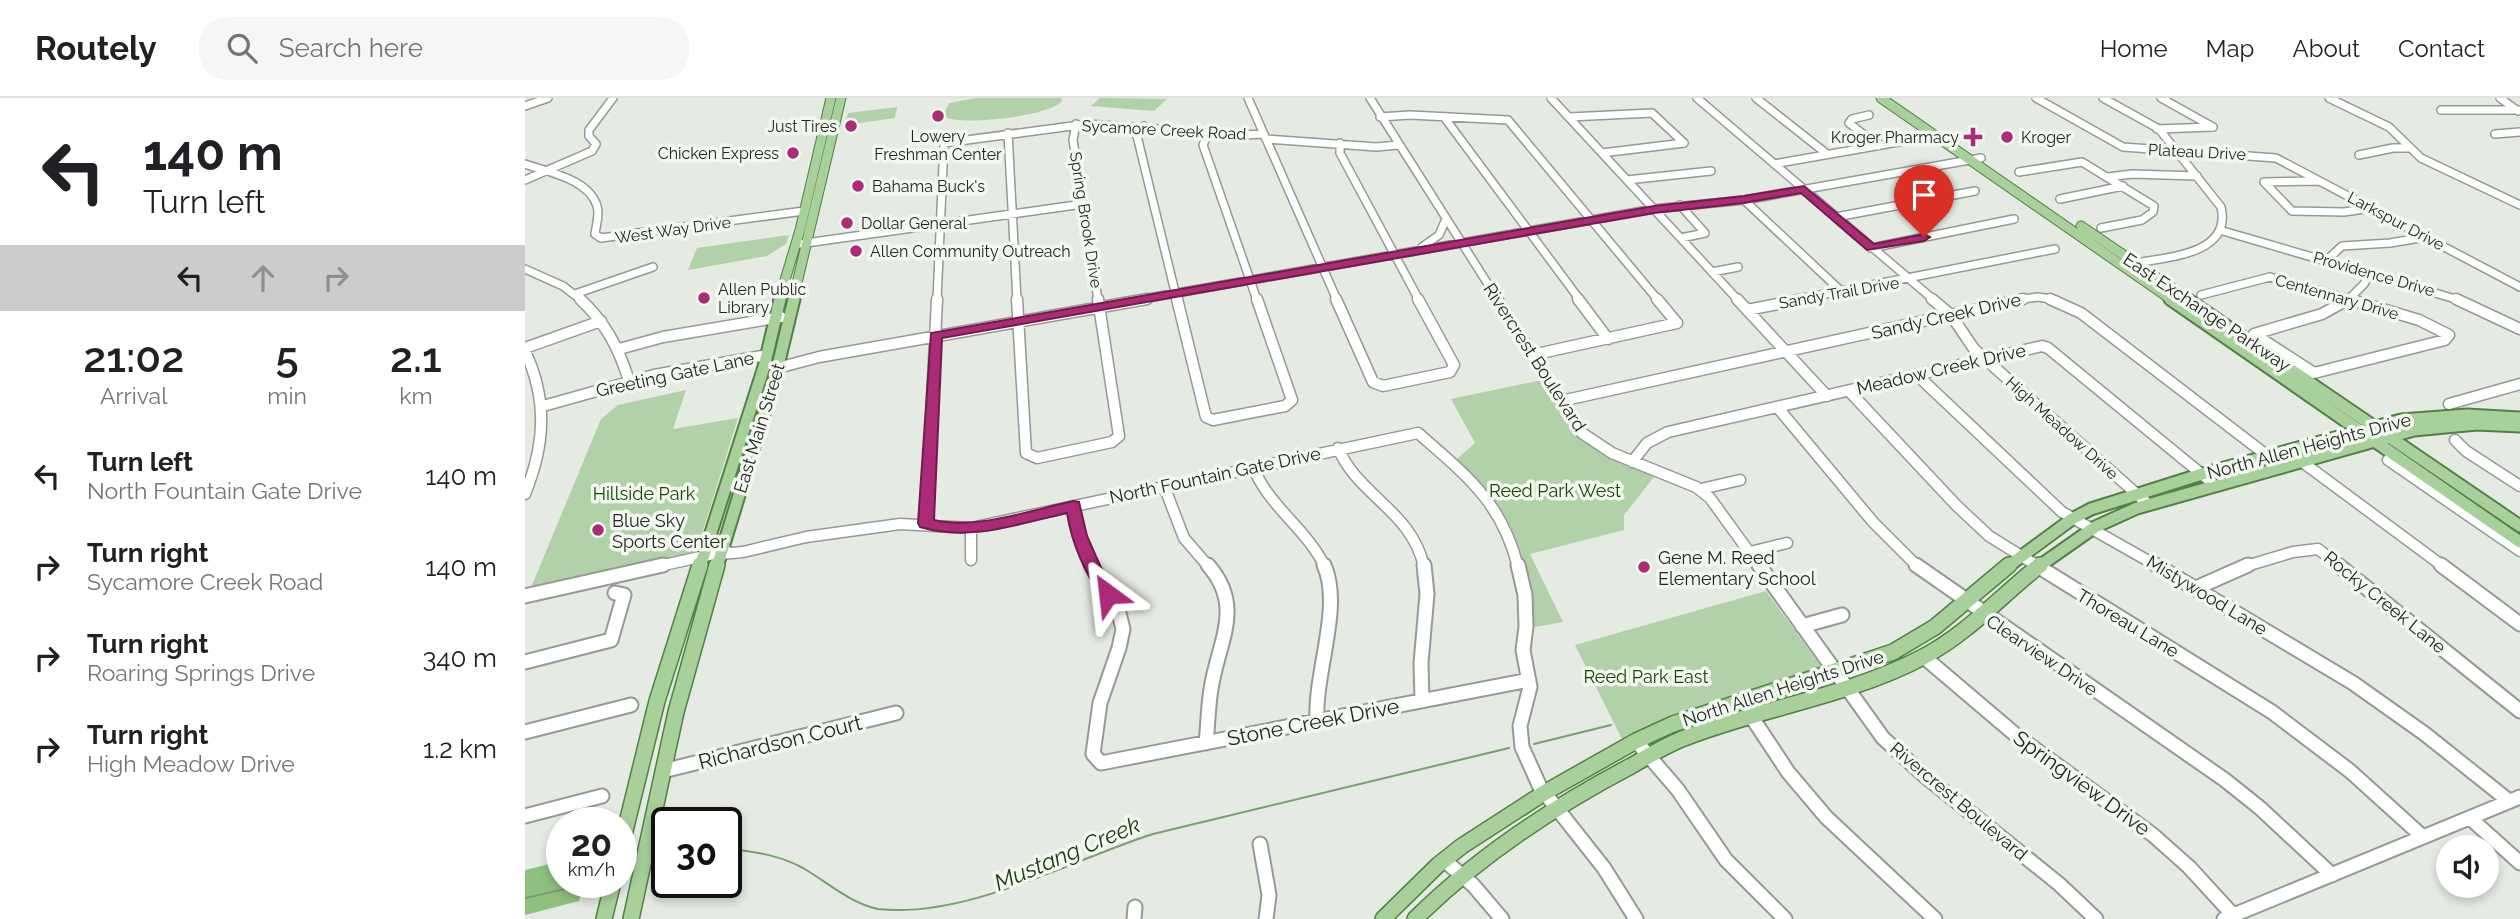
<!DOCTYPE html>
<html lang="en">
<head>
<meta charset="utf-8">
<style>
  :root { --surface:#fff; --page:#f6f6f6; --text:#202124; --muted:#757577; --line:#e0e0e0 }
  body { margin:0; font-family:Raleway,sans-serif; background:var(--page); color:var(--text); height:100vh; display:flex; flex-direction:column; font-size:26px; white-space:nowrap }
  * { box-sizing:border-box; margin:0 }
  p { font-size:23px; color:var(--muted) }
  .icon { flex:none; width:38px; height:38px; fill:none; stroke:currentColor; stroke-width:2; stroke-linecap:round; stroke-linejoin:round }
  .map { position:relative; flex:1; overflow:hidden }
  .side { display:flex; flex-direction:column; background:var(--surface); width:525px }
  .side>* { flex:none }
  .hud { background:#fff; color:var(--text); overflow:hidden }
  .fabs { position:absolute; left:1911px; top:737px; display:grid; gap:14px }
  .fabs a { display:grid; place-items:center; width:63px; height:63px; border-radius:50%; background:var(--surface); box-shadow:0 4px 10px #0003; font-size:35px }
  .speed { position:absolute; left:21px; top:709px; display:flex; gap:14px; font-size:35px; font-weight:700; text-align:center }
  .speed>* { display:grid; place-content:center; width:91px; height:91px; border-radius:50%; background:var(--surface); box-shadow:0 4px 10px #0003; line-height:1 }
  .speed small { font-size:18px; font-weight:400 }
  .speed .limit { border:4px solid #111; border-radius:10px; background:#fff; color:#111 }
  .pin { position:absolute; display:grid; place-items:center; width:60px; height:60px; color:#fff; margin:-72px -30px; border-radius:50% 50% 50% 0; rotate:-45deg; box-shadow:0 0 7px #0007 }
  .pin .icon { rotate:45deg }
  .me { position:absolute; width:77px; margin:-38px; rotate:330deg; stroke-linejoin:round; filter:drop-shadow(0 0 5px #0008) }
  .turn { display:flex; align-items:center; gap:24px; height:147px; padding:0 28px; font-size:32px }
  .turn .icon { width:91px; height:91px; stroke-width:2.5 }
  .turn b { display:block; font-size:49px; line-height:60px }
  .lanes { display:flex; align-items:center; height:66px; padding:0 28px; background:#0003; justify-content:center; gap:35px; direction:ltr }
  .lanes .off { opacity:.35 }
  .eta { display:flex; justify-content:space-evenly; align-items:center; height:119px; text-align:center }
  .eta b { font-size:42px; font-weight:600; line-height:49px }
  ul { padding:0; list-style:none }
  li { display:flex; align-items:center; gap:21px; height:91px; padding:0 28px }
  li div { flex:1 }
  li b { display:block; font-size:26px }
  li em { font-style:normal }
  header { display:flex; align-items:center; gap:42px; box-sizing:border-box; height:98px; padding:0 35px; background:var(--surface); border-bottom:2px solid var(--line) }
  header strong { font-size:33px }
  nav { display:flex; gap:38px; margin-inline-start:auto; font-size:24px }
  .search { width:490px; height:63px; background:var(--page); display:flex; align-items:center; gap:18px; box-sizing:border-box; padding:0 24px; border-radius:28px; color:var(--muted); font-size:26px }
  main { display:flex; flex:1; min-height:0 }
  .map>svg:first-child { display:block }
  .green { fill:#b1d1a8 }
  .forest { fill:#8ec17f }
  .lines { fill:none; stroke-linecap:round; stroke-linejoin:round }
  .stream { stroke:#799e6f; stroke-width:2 }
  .minor-far2-casing { stroke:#959a94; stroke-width:10 }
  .minor-far1-casing { stroke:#959a94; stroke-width:13 }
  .minor-casing { stroke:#959a94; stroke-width:17 }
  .major-far2-casing { stroke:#538046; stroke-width:11 }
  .major-far1-casing { stroke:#538046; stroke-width:15 }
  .major-casing { stroke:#538046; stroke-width:18 }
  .minor-far2 { stroke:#fff; stroke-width:7 }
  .minor-far1 { stroke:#fff; stroke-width:10 }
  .minor { stroke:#fff; stroke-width:13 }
  .major-far2 { stroke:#a7d09b; stroke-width:9 }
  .major-far1 { stroke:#a7d09b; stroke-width:11 }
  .major { stroke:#a7d09b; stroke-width:15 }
  .route { fill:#ac2b77; stroke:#701c4d; stroke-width:2 }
  .poi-dot { fill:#ac2b77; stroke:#f2f7f0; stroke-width:2.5 }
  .labels { text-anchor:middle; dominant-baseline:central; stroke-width:7; stroke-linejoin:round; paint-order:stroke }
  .far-poi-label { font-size:16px; fill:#242624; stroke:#f2f7f0; text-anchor:start }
  .far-street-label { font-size:16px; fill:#242624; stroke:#f2f7f0 }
  .street-label { font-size:18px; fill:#242624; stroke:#f2f7f0 }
  .park-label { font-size:18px; fill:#174803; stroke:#f2f7f0 }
  .poi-label { font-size:18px; fill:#242624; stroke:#f2f7f0; text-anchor:start }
  .near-street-label { font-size:21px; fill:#242624; stroke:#f2f7f0 }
  .near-water-label { font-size:23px; font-style:italic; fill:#183a0d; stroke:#f2f7f0 }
</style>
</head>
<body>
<header>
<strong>Routely</strong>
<div class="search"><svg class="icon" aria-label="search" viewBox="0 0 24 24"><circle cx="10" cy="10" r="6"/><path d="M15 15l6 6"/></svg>Search here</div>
<nav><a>Home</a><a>Map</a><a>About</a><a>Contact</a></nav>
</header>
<main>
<section class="side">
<div class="hud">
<div class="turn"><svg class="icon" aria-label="left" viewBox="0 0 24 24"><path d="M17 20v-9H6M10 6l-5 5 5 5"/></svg><div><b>140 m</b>Turn left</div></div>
<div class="lanes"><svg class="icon" aria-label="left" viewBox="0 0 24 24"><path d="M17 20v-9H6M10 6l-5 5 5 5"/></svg><svg class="icon off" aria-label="ahead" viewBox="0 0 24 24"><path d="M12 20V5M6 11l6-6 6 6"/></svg><svg class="icon off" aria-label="right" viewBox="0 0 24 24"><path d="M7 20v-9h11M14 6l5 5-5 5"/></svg></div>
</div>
<div class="eta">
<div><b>21:02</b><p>Arrival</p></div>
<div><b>5</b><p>min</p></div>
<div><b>2.1</b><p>km</p></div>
</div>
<ul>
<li><svg class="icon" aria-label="left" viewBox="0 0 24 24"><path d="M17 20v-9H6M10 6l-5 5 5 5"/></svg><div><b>Turn left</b><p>North Fountain Gate Drive</p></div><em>140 m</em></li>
<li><svg class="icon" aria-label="right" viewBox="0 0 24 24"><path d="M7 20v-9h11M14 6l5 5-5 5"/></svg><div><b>Turn right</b><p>Sycamore Creek Road</p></div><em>140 m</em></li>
<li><svg class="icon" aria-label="right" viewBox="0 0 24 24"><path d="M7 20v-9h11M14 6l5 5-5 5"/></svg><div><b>Turn right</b><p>Roaring Springs Drive</p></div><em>340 m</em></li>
<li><svg class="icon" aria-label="right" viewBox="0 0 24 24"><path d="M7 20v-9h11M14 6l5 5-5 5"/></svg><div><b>Turn right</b><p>High Meadow Drive</p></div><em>1.2 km</em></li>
</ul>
</section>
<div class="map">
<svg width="1995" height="821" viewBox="0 0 1995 821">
  <rect width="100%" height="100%" fill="#e5eae3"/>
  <path class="green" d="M451,0H536L537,3C526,18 433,29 418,18L424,5Z
    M575,0L642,1L629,13L566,8Z
    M372,9L370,20L320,27L323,15Z
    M264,137L261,146L242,158L163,172L172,150Z
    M1017,282L1056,342L1080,358L1127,375L1129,379L1099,417V432L1005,456L1038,524L1004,530C1003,453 989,413 931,362L950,345L926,301Z
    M161,292L148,331L213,320L171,455L5,492L76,321L93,307Z
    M1241,493L1298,571L1161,614L1097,641L1050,547Z"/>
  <path class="forest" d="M37,763V784H60L54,803L0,817V772Z"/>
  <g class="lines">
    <path class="stream" d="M1009,646L1086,627
      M201,751C228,753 254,757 278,770C302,784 325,805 353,811C441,821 546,762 628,736L984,650
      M129,773L142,769
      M0,800L72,784"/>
    <g class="minor-far2-casing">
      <path id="minor-far2" d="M723,0L812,202
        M845,0L973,202
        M1026,0L1213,202
        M1172,0L1409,202
        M1231,0L1302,56
        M1511,0L1598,49L1751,60L1995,189
        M1578,0L1634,31L1696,109C1707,156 1644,159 1610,165
        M1636,0L1688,29
        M1804,0L1864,29L1896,60L1995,107
        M1975,0L1993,13
        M0,8L23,0
        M1916,12H1995
        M1344,17L1327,21L1324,25L1353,48
        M855,19L885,17L983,22L1133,202
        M919,19L1055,202
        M1044,19L1127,15L1159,45
        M551,26L548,42L573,202
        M619,28L612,38L652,202
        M1632,31L1688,29
        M684,34L678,47L732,202
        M483,35L492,202
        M1970,36L1995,34
        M741,41L851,49L873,47
        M815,45V55L894,202
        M1077,55L1159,45
        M1834,57L1868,50H1884
        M0,66C23,74 64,81 72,108C75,117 71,127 70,136L76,140L279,113
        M1249,66L1379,43
        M1494,74L1557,64L1629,108L1628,114L1617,122L1576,130
        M1583,79L1607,76L1672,78
        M0,82L67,53L71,46L64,38V32L88,0
        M1102,82L1186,73
        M1794,83L1739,84L1767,113L1819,114L1846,110
        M1535,101L1598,88
        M1219,102L1316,193
        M1155,107L1180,135L1156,140
        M1311,119L1450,93
        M1698,133L1934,202
        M274,146L558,106
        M897,149L914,137L921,121
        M1346,150L1489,121
        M1802,162L1817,148L1865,145L1901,139
        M0,171L38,188L56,202
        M1187,174L1213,169
        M50,196L128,169
        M1676,197L1745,179L1824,201
        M1824,201L1831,202
        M1824,201L1839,186L1845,175
        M412,202L419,45L562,26L718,37L739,36
        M612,202L1129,111L1219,102L1456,60
        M1270,202L1530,151
        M1491,202L1513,199L1531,202
        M1822,202L1824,201"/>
    </g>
    <g class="minor-far1-casing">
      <path id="minor-far1" d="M55,201C80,224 94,250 104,283
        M492,201L501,355L512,360L587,344L594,338L573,201
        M652,201L681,319L688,322L760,308L767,302L732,201
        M811,201L848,284L858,288L925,274L929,267L893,201
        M972,201L1057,335L1087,355L1171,389L1185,400L1235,469
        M1053,201L1083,241
        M1212,201L1302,298
        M1407,201L1426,217L1449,251L1624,407
        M1525,201L1556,215L1757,369
        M1824,201L1894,222L1924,237L1920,242L1789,275L1729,236L1797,216Z
        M1931,201L1995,231
        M1222,212L1279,201
        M0,250L76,223
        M94,251L138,239L256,219
        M0,253C23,302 20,347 0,396
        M1007,257L1152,225L1132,201
        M253,266L260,268L294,259L622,201
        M1392,277L1537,414L1634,469
        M1324,293L1431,407L1464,438L1514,469
        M1036,303L1498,201
        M1924,306L1995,286
        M18,308L129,277L242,257
        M1253,310L1348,424L1393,469
        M1930,342L1941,353L1995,388
        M813,350C833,398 887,413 899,469
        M1869,356L1863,362L1995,453
        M1776,363L1919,469
        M1107,364L1122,345L1143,334L1517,248L1523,250L1691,388
        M728,369C744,409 782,431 800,469
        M639,388L659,440L684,469
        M1176,391L1215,382
        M549,408L554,438L567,469
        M401,425L412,201
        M446,430V462
        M1225,454L1262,445
        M196,456L218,454L281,439L375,426L446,430L893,335C941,377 977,404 993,469
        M130,469L202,453
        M1718,469L1768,454L1793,451L1816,469"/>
    </g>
    <g class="minor-casing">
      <path id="minor" d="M566,467L593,511L598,531L594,550L575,605L568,656L576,665L1004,582
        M993,467L1000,497L1001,529L998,552L1005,589L995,628L997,649L1015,689L1079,770L1111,821
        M1234,467L1358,640L1401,679L1534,786L1571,821
        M1391,467L1700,682L1735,710L1807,777
        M1511,467L1747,614L1825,673L1898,739
        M1631,467L1828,585L1900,636L1984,703
        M1813,467L1995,613
        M1916,467L1995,526
        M1671,490L1723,467
        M0,498L138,467
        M1277,528L1317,517
        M1399,559L1492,638L1628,737L1664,769L1708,817
        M0,564L86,542L99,497L90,495
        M897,603L896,565L902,496L899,467
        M1224,615L1263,674L1301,719L1410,821
        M792,623C789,575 818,509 799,467
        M0,634L106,607
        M1111,643L1153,692L1201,762L1260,821
        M681,645C683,627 683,609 686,591C693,544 720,509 683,467
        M138,673L371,615
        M0,718L77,698
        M1945,720L1995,765
        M735,746L744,797L741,821
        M919,762L948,787L977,821
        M609,821L610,809
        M1699,821L1995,699"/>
    </g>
    <g class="major-far2-casing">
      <path id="major-far2" d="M1356,0L1647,202
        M1556,128L1665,202
        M254,202L275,132L306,0
        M268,202L316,0"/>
    </g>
    <g class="major-far1-casing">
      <path id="major-far1" d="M1645,201L1995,444
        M1662,201L1995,428
        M175,469L239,269L255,201
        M192,469L250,280L269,201
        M1482,469L1547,421L1566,411L1677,376L1876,322L1942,317L1995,320
        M1513,469L1570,429L1612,410L1889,332L1952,326L1995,328"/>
    </g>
    <g class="major-casing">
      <path id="major" d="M96,749L132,603L175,467
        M79,821L88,784
        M106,821L151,614L192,467
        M858,821L913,767L937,748L1019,695L1111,643L1148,626L1368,554L1410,529L1484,467
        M890,821C954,758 1026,710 1106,668C1124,658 1142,646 1162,639C1240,609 1324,598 1398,559C1442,536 1477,497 1515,467"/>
    </g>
    <use href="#minor-far2" class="minor-far2"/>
    <use href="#minor-far1" class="minor-far1"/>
    <use href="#minor" class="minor"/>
    <use href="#major-far2" class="major-far2"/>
    <use href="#major-far1" class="major-far1"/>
    <use href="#major" class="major"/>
  </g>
  <path class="route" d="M1279,88L1349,146L1399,136L1405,139L1399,143L1342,152L1276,95L1219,105L1129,115L417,240L409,422C451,432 507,412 548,403L554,404L562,438L577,472L592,496L589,501H577C560,473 547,447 542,415C492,426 445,444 395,429L393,425L406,235L1129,108L1219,98Z"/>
  <g class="poi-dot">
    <circle cx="413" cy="18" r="7"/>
    <circle cx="326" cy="28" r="7"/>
    <path d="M1444.5 28.5h7v7h7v7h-7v7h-7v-7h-7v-7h7z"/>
    <circle cx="1482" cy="39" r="7"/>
    <circle cx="268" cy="55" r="7"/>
    <circle cx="333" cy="88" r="7"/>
    <circle cx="322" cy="125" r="7"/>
    <circle cx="331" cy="153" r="7"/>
    <circle cx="179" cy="200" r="7"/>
    <circle cx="73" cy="432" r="7"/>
    <circle cx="1119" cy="469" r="7"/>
  </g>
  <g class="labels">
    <g class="far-poi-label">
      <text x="312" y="28" text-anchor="end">Just Tires</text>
      <text x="413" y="38" text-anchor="middle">Lowery<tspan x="413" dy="18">Freshman Center</tspan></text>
      <text x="1434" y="39" text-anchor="end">Kroger Pharmacy</text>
      <text x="1496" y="39">Kroger</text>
      <text x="254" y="55" text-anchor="end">Chicken Express</text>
      <text x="347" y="88">Bahama Buck's</text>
      <text x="336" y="125">Dollar General</text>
      <text x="345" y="153">Allen Community Outreach</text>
      <text x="193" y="191">Allen Public<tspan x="193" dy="18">Library</tspan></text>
    </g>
    <g class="far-street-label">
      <text transform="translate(639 32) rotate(3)">Sycamore Creek Road</text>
      <text transform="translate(1672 54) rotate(3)">Plateau Drive</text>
      <text transform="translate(561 122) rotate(81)">Spring Brook Drive</text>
      <text transform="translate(1871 123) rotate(28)">Larkspur Drive</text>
      <text transform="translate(148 132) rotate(-8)">West Way Drive</text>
      <text transform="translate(1849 176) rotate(16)">Providence Drive</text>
      <text transform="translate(1314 195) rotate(-10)">Sandy Trail Drive</text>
      <text transform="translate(1812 199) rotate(16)">Centennary Drive</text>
      <text transform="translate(1537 330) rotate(42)">High Meadow Drive</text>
    </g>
    <g class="street-label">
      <text transform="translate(1682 214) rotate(34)">East Exchange Parkway</text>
      <text transform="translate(1421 218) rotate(-13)">Sandy Creek Drive</text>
      <text transform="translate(1010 259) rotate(57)">Rivercrest Boulevard</text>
      <text transform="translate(1416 271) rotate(-13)">Meadow Creek Drive</text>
      <text transform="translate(150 276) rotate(-12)">Greeting Gate Lane</text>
      <text transform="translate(234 330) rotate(-73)">East Main Street</text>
      <text transform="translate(1784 348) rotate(-15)">North Allen Heights Drive</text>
      <text transform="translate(690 377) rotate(-12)">North Fountain Gate Drive</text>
      <text transform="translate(1682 497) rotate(31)">Mistywood Lane</text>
      <text transform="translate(1860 504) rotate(39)">Rocky Creek Lane</text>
      <text transform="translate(1603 525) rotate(31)">Thoreau Lane</text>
      <text transform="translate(1517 557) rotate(34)">Clearview Drive</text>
      <text transform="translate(1258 590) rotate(-18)">North Allen Heights Drive</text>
      <text transform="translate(1434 703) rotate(40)">Rivercrest Boulevard</text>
    </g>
    <g class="park-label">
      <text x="1030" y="392">Reed Park West</text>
      <text x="119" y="395">Hillside Park</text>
      <text x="1121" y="578">Reed Park East</text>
    </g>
    <g class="poi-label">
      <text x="87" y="422">Blue Sky<tspan x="87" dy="21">Sports Center</tspan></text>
      <text x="1133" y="459">Gene M. Reed<tspan x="1133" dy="21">Elementary School</tspan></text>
    </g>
    <g class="near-street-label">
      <text transform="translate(788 624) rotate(-11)">Stone Creek Drive</text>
      <text transform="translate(255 644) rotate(-14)">Richardson Court</text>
      <text transform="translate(1557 685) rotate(36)">Springview Drive</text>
    </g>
    <g class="near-water-label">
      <text transform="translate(542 755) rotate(-23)">Mustang Creek</text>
    </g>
  </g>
</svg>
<div class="fabs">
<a><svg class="icon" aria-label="sound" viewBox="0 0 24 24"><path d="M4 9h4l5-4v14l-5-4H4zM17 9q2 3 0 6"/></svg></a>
</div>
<div class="speed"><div>20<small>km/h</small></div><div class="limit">30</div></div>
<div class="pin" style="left:1399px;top:139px;background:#d93025"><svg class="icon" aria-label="arrive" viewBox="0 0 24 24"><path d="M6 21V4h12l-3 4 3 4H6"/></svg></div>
<svg class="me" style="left:583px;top:496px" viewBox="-20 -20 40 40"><path d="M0-17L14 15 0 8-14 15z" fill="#ac2b77" stroke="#fff" stroke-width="4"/></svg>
</div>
</main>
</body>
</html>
